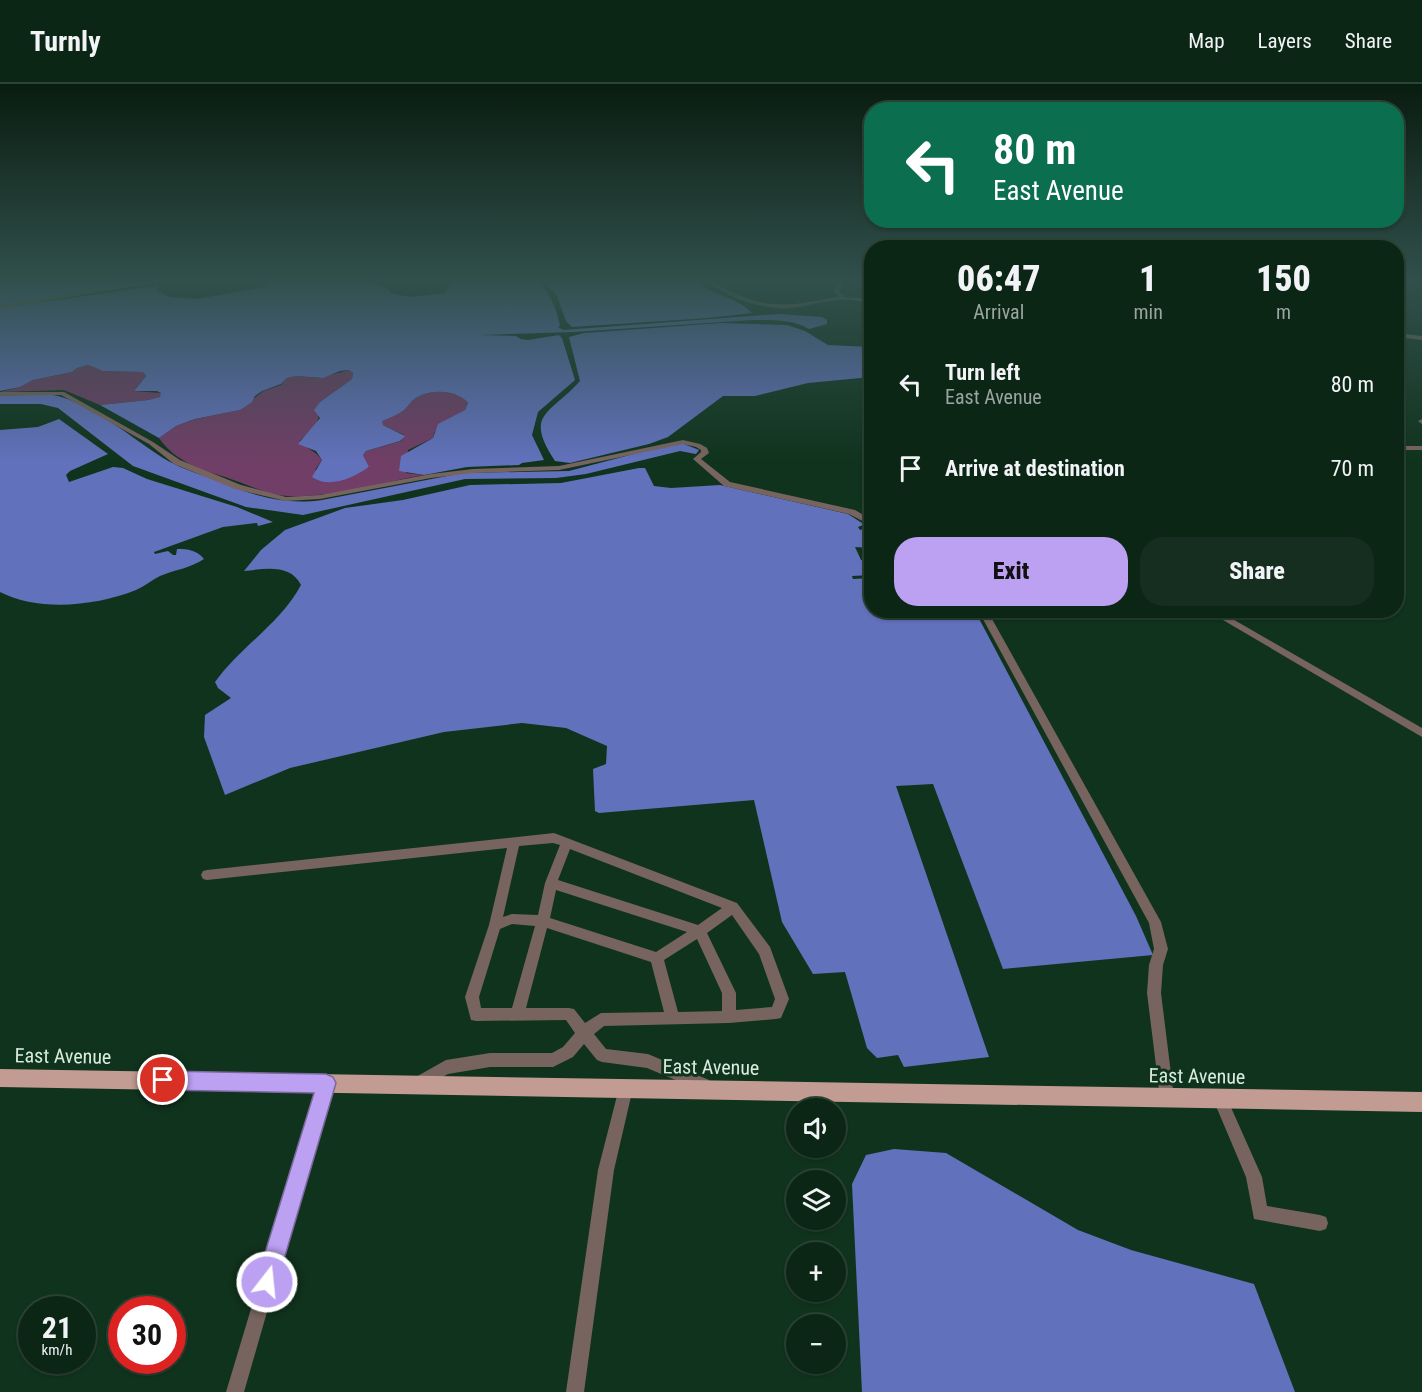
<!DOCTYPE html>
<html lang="en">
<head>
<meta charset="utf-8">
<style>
  :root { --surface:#0c2616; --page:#152e1f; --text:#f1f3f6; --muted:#9aa5a1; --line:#2c4335; --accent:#bca0f2 }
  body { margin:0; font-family:"Roboto Condensed",sans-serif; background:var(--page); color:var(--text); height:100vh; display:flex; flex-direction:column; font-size:22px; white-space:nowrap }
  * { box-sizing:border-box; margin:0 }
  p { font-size:20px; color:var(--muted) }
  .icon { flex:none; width:33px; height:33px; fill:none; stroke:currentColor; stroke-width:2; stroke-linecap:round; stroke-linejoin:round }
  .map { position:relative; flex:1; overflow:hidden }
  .sheet { position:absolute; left:864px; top:156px; width:540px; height:378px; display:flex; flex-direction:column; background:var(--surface); border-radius:24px; box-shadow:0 2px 4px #0004,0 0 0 2px var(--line) }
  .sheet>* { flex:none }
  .guide { position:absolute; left:864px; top:18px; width:540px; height:126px; border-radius:24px; box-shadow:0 2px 4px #0004,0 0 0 2px var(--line); background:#0b6e4f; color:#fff; overflow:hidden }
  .fabs { position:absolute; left:786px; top:1014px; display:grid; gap:12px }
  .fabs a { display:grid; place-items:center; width:60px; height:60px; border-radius:50%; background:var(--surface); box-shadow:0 2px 4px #0004,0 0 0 2px var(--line); font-size:30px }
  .speed { position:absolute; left:18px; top:1212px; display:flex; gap:12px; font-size:30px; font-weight:700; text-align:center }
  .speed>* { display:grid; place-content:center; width:78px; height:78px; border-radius:50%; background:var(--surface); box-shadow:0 2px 4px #0004,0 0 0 2px var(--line); line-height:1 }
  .speed small { font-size:15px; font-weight:400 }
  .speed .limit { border:9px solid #d22; background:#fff; color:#111 }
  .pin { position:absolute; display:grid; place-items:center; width:51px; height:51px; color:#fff; margin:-26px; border:3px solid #fff; border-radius:50%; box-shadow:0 2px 6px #0007 }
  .me { position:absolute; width:66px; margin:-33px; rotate:16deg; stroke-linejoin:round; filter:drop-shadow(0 0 4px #0008) }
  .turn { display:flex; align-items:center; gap:21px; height:126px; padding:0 30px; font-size:27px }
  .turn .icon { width:78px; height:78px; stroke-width:2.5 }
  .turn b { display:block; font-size:42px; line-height:51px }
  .eta { display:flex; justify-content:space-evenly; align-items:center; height:102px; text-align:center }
  .eta b { font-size:36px; font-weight:800; line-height:42px }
  .cta { display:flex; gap:12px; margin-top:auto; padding:12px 30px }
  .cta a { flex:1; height:69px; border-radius:24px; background:var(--accent); color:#111; font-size:24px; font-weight:800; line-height:69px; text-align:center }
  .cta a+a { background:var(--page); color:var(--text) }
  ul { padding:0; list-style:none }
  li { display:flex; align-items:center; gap:18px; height:84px; padding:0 30px }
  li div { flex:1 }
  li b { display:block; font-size:22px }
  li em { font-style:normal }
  header { display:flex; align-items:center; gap:36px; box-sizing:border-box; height:84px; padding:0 30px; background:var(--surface); border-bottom:2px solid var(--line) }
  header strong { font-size:28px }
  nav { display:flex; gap:33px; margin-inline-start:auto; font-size:21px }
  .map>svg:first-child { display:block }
  .green { fill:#703e67 }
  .water { fill:#6271bc }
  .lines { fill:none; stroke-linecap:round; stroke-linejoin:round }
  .minor { fill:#77645f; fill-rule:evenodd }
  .major { fill:#c29b92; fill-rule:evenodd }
  .route { fill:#bca0f2; stroke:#7a689d; stroke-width:1.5 }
  .labels { text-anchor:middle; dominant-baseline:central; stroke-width:6; stroke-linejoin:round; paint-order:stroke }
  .near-street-label { font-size:20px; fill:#d9ecde; stroke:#10331d }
</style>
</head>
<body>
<header>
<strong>Turnly</strong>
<nav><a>Map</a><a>Layers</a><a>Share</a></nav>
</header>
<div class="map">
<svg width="1422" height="1308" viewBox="0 0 1422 1308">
  <rect width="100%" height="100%" fill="#10331d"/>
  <path class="green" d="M88,281L103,287L143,288L146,292L134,307L161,309V313L148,316L100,321L64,306L0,308L20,303L33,296L72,288L77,284Z
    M349,286L353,289L352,295L320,318C320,340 315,342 300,357C307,365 316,367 322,376L315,386L369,384L363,371L366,367L401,357L404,351L383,341L381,337C388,334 396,331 403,327C407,324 409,320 412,317C427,304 456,305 468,319L465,326C453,334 436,337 433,354L408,366L406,389L424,391C383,398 312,419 273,410C257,406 241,398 225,393C199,385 175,377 159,354L176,342L196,335L240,326L263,307L281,301L287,294L296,292L319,294Z"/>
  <path class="water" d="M0,195H160L149,199L0,222Z
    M263,195H366C374,203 385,200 392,210L412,213L444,209L451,200L460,195H536C550,210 556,221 560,242L558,243L563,246L779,230L822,233L827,236V240L809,245C793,235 771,236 752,236L574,248L480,251L516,252L521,255L528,256L559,251L562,254L575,296L538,328L532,351L544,376L522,379L519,381L467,383L424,391L399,387L401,372L433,354L438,340L465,326L468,319C456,305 427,304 412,317C409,320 407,324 403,327C397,331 389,334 382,337L383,341L405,352L400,357L366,367L363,371L369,383C353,394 329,405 312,393L322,376L316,367L298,360L320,334L314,326L320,318L352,295L353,289L349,286L340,287L323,294L296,292L287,294L281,300L262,307L255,312L252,318L240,326L195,335L176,342L159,354L100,321L148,316L160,313L161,309L157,307H134L146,292L143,288L103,287L88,281L77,284L72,288L33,296L20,303L0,307V224L155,202H158L157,207L170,213L196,215L261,204L267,201Z
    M542,195H695C710,212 737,212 752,229L708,234L572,243L566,237L557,212Z
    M721,239L787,241L805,247L828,261L871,263V293L808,299L755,312H723L668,353L649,360L570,379L555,377C523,329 551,330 580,297L569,253L584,249Z
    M45,310C81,312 127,350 157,370C173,381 190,387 207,393C246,409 280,422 322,416L463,389L569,387L679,358L699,366L696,370L680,367L586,390L556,394L465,395L303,431L246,423L133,382L58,324L41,320H0V312Z
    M59,335L108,370L70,387L66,391L69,398L113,383L123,384L147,395L237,423L273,438L258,442L257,439L223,443L154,468L155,470L168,467L173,471H176L177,465C188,465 197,466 204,475C191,484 174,486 160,492C152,496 145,502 136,506C96,522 39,528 0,508V346L38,343Z
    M639,384H645L654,402L671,404L720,401L848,430L862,439L863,441L858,443L860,446L870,443L871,464L855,463L861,476L871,480V491L852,492L853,495L871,494L872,526L975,527L1136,832L1153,871L1003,885L933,700L896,702L989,973L904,983L898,971L877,974L867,964L845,888L813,890L782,838L754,716L599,729L595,727L593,685L606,680L607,662L566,644L522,639L444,648L290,684L225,711L204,653L205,631L231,614L218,604L215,598C241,562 280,540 301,501C290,479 264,485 244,487L261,466L285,446L345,424L403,416L470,401L561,399Z
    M894,1065L946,1069L1078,1146L1131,1166L1254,1200L1295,1308H862L852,1100L866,1071Z"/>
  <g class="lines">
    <path class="minor" d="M166,195H177L0,225V221Z
      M705,195C712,195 718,201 725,205C735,210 745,214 756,217C785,225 811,217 840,213L833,207L840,195H844L839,207L845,213L872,215V219C862,218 853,215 843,216C826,216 809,222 792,224C766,227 723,213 705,195Z
      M1396,249L1422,252V256L1396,253Z
      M0,308H64L153,358L180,376L241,401L286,413L320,411L431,390L473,385L559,382L683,356L700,360L707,364L709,369L701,375L730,398L855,426L872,436V442L849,430L724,402L693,375L701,368V366L696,363L683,360L559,386L473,389L431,394L320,415L286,417L235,405L174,380L149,360L61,311L0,312Z
      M1422,335V340L1418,337Z
      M1396,362H1422V366H1396Z
      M978,526H987L1161,838L1168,865L1163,881L1161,909L1174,1014L1172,1019L1167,1021L1162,1019L1160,1014L1147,909L1149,881L1154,865L1149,839Z
      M1206,526H1217L1422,644V653Z
      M554,749L737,819L770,863L789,915L781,934L776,935L729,939L604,942L594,950L606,965L648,970L709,996L711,1001L709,1006L704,1008L647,984L602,978L597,976L584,960L573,973L553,983H490L448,990L419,1006L414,1004L412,999L414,994L446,976L490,969H552L563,963L575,949L566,936L476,937L471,936L465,913L489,841L507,764L207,796L203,795L201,791L203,787L207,786ZM553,759L560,761L545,799L538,831L512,830L503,833L519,762ZM570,765L722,824L698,841L558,796ZM556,806L687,848L656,868L550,834ZM732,831L759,870L775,915L772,923L736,926V909L707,849ZM512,840L535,842L512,924H481L479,913L500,845ZM547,844L651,878L664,928L601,929L585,939L574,925L569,924H526ZM697,855L722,909V927L678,928L664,876Z
      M326,992L331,994L333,999L244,1308H226L319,999L321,994Z
      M626,997L631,999L633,1004L614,1086L584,1308H566L598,1086L619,1004L621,999Z
      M1220,1008L1225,1010L1262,1093L1267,1122L1320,1131L1326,1133L1328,1139L1326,1145L1320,1147L1254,1135L1246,1093L1213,1015L1215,1010Z"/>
    <path class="major" d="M0,985L1422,1008V1028L0,1003Z"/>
  </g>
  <linearGradient id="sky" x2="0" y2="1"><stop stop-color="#091c10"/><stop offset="0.52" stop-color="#31504c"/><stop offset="1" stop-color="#31504c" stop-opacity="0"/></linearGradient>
  <rect width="1422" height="378" fill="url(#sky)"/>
  <path class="route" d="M163,987L326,990L333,993L336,999L275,1206L267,1209L260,1206L256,1198L314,1009L163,1006L156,1003L154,996L156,990Z"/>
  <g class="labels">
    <g class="near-street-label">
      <text transform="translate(63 972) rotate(1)">East Avenue</text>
      <text transform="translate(711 983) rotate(1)">East Avenue</text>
      <text transform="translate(1197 992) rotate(1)">East Avenue</text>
    </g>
  </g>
</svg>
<div class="fabs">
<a><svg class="icon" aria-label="sound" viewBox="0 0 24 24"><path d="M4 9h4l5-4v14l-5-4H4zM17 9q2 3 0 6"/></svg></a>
<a><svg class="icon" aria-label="layers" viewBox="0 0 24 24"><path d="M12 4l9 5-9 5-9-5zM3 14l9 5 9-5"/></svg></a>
<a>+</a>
<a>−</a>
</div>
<div class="speed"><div>21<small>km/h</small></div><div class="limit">30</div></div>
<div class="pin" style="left:163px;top:996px;background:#d93025"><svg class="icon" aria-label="arrive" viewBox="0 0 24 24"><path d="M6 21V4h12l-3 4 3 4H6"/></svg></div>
<svg class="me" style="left:267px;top:1198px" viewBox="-20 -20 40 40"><circle r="17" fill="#bca0f2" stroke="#fff" stroke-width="3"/><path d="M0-11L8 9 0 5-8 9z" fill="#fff"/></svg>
<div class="guide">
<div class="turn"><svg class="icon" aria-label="left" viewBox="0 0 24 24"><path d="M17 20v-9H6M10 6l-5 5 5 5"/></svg><div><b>80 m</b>East Avenue</div></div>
</div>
<section class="sheet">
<div class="eta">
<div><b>06:47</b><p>Arrival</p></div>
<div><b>1</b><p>min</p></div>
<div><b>150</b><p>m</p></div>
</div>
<ul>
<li><svg class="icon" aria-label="left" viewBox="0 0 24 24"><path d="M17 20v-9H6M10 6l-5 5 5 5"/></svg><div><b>Turn left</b><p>East Avenue</p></div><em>80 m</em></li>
<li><svg class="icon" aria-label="arrive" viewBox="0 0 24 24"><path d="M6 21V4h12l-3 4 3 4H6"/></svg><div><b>Arrive at destination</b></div><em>70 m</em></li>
</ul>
<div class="cta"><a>Exit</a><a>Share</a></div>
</section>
</div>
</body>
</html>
